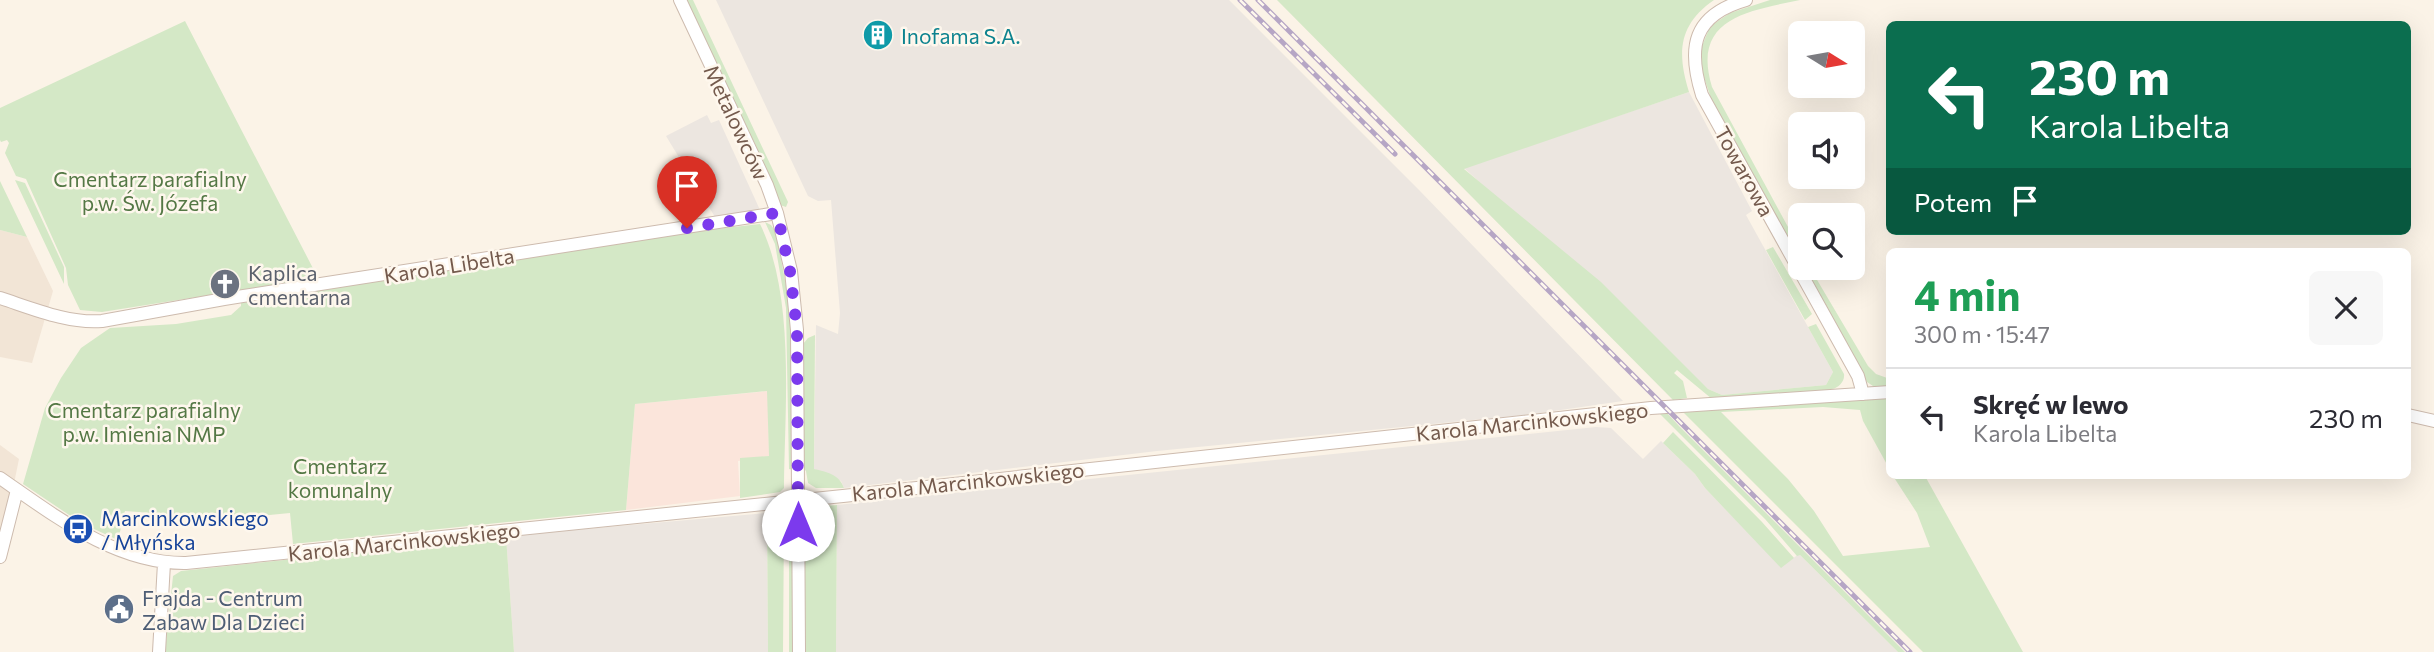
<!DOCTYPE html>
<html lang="pl">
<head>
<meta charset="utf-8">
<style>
  :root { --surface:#fff; --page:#f7f7f7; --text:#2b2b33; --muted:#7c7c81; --line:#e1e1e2 }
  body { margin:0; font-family:Commissioner,sans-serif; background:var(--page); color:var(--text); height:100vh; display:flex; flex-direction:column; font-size:26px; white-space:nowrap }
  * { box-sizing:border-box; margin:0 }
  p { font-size:23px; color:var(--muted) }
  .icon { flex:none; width:38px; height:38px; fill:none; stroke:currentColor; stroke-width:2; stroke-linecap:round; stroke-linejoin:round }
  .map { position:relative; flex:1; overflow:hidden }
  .side { position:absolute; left:1886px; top:248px; width:525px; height:231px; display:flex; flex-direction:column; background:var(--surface); border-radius:10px; box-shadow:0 7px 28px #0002 }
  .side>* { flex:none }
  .hud { position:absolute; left:1886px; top:21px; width:525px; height:214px; border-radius:10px; box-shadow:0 7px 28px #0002; background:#0b6e4f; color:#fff; overflow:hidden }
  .needle { width:46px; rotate:101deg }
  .tools { position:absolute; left:1788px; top:21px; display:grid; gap:14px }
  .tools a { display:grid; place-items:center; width:77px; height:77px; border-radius:10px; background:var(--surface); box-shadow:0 7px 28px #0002; font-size:35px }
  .pin { position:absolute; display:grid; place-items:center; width:60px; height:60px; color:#fff; margin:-72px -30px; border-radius:50% 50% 50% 0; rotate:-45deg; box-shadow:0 0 7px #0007 }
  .pin .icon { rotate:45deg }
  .me { position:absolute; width:77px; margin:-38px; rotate:0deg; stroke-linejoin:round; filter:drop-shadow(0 0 5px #0008) }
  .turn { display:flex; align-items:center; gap:24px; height:147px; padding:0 28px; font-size:32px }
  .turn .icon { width:91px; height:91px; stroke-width:2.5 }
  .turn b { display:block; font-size:49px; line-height:60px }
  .then { display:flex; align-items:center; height:66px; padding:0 28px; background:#0003; gap:14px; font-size:26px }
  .round { display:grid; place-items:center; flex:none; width:74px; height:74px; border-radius:10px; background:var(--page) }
  .head { display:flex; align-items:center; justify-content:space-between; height:119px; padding:0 28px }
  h1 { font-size:42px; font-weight:700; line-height:52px; color:#1e9e55 }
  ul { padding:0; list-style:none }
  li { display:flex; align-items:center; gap:21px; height:98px; padding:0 28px; border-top:2px solid var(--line) }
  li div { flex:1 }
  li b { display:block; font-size:26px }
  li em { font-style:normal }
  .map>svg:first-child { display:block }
  .residential { fill:#f2e5d6 }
  .commercial { fill:#fbe5db }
  .industrial { fill:#ece6e0 }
  .green { fill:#d4e8c6 }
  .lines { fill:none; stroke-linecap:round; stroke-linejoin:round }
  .minor-casing { stroke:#cdbbae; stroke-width:14 }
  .minor { stroke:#fff; stroke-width:12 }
  .rail-casing { stroke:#b6a6c5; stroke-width:5 }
  .rail { stroke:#fef7ed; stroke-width:2.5; stroke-dasharray:8; stroke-linecap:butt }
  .route { stroke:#7c3aed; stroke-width:12; stroke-dasharray:0 21.6 }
  .labels { text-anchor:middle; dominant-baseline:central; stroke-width:5; stroke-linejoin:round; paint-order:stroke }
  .culture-label { font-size:21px; fill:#0d838f; stroke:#fef7ed; text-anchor:start }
  .street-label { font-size:21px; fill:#745a4d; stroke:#fef7ed }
  .park-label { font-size:21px; fill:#547845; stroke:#fef7ed }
  .worship-label { font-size:21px; fill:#5b616d; stroke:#fef7ed; text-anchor:start }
  .transit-label { font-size:21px; fill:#164399; stroke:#fef7ed; text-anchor:start }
  .service-label { font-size:21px; fill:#4e5e75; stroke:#fef7ed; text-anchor:start }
</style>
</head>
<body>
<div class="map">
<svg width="2434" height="652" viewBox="0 0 2434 652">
  <rect width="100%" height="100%" fill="#fbf3e7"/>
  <path class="residential" d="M0,230L27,237L53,291L32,363L0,357Z
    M0,445L19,459L0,552Z"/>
  <path class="commercial" d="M768,391L769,456L738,461L740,496L626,510L635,404Z"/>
  <path class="industrial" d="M716,0H1229L1420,191L1623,401L1533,414L1157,451L844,488L841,481L814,469L816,325L838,334L840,313L831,200L818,201L808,196Z
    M1689,92L1752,211L1746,215L1833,372L1826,385L1722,395L1708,389L1464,168Z
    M707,115L711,123L719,120L760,210L715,217L666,136Z
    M1596,427L1611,428L1643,459L1661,441L1695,474L1705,488L1781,567L1799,554L1898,652H836L837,505Z
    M767,513L768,652H514L506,536Z"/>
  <path class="green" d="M685,0H693L788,202L786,207L780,205L756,146Z
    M1277,0H1714C1678,25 1677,53 1689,92L1464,169L1601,282L1708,389L1722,395L1826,385L1833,372L1808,327L1816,324L1844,374C1845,381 1839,388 1832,389V391L1712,399L1677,370L1674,373L1683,381L1687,398L1673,400Z
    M1770,0H1800C1748,11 1691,18 1712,87L1801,251V262L1713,104L1700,66L1702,46L1709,29L1715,23L1730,13Z
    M185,21L318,278L102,312L80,310L68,285L66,268L26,179L16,176L5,153L9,143L7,140L1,142L0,140V108Z
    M15,180L25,183L64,267V284Z
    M0,181L27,237L0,230Z
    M765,222L771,225L776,232L790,307L793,470L789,469L786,308L775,244Z
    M760,224C795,295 785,404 784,483V488L780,492L740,498V458L769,456L767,391L635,404L626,510L293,544L290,513L230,519L125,511L118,540L81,523L23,484L45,408L61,378L81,348L110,328L176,324L231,315L241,306V303L680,233Z
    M1773,247L1812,314L1805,320L1766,250Z
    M1804,268H1810L1868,366L1876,374L1890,379V388H1876L1867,382Z
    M815,335L814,469C827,472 839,474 844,488H816L808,483L806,471L803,468V344L808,338Z
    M1890,397V404L1888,405L1890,409V470L1863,421L1860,410L1823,407L1721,412L1788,479L1814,511L1843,556L1930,547L1917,513L1893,476H1925L2023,652H1923L1681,410Z
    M1666,412L1680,427L1905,652H1898L1800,555L1797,556L1765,519L1659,413Z
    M1673,432L1762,522L1794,558L1781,568L1705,488L1695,474L1663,443Z
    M822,503L823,506L837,505L836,652H804V514L812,506Z
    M787,509L793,516L794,652H789V515Z
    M779,512L783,515L784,520L783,652H768L767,513Z
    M506,536L514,652H165L173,576L181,571Z"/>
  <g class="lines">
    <g class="minor-casing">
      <path id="minor" d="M680,0L767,185L777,213L791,271L797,330L799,652
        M1746,0C1693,15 1687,47 1702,95L1858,376L1863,394
        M0,298C31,308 69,324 102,321L224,299L777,213
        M2408,415L2434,421
        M0,478C55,516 116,564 186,563L843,496L1651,408L1890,392
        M0,557L17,490
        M159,652L164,563"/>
    </g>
    <use href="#minor" class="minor"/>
    <g class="rail-casing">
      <path id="rail" d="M1240,0L1395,154
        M1258,0L1910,652"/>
    </g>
    <use href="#rail" class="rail"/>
  </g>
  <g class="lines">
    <path class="route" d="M687,228L777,213L790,271L797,330L798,525"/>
  </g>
  <defs>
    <g id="building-disc" transform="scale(1.575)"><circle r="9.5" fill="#0f9aa8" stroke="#fef7ed"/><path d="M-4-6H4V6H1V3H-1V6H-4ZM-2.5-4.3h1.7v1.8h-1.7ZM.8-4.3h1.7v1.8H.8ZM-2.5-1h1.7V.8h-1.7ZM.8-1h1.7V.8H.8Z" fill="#fff"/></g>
    <g id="church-disc" transform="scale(1.575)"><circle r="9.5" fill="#6b7280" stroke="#fef7ed"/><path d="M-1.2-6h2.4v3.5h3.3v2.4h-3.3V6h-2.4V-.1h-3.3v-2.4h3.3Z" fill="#fff"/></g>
    <g id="bus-disc" transform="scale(1.575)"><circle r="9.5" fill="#1a4fb4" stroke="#fef7ed"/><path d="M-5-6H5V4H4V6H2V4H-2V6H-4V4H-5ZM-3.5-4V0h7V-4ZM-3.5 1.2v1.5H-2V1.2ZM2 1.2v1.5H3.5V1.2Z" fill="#fff"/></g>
    <g id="civic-disc" transform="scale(1.575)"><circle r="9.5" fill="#5c6f8a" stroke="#fef7ed"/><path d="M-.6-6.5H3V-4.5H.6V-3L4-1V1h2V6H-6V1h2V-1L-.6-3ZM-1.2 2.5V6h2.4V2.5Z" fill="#fff"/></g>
  </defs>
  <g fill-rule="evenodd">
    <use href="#building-disc" x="878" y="35"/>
    <use href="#church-disc" x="225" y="284"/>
    <use href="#bus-disc" x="78" y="529"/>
    <use href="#civic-disc" x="119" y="609"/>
  </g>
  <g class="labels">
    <g class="culture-label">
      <text x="901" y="35">Inofama S.A.</text>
    </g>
    <g class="street-label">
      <text transform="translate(737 122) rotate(65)">Metalowców</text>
      <text transform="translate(1745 171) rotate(61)">Towarowa</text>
      <text transform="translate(449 265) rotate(-9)">Karola Libelta</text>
      <text transform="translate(1532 421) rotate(-6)">Karola Marcinkowskiego</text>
      <text transform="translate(968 481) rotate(-6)">Karola Marcinkowskiego</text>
      <text transform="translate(404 541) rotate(-6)">Karola Marcinkowskiego</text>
    </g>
    <g class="park-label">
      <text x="150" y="178">Cmentarz parafialny<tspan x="150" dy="24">p.w. Św. Józefa</tspan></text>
      <text x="144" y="409">Cmentarz parafialny<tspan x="144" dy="24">p.w. Imienia NMP</tspan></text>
      <text x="340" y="465">Cmentarz<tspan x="340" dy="24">komunalny</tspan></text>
    </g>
    <g class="worship-label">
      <text x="248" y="272">Kaplica<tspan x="248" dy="24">cmentarna</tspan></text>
    </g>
    <g class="transit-label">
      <text x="101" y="517">Marcinkowskiego<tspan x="101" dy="24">/ Młyńska</tspan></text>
    </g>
    <g class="service-label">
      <text x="142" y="597">Frajda - Centrum<tspan x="142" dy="24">Zabaw Dla Dzieci</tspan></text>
    </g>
  </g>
</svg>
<div class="tools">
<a><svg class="needle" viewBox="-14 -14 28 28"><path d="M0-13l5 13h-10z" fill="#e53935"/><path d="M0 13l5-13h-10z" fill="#7c7c81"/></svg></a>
<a><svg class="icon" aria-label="sound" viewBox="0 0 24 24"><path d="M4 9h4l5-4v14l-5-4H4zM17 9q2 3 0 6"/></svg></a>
<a><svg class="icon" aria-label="search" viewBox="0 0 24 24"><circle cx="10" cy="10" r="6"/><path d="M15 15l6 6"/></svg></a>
</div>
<div class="pin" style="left:687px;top:228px;background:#d93025"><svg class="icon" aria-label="arrive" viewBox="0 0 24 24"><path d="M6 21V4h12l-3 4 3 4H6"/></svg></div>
<svg class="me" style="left:798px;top:525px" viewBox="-20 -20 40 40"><circle r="19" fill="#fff"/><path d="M0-13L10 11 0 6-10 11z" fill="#7c3aed"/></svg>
<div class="hud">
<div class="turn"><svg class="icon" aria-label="left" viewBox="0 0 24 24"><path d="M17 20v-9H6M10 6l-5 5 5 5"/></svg><div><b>230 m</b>Karola Libelta</div></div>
<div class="then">Potem<svg class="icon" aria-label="arrive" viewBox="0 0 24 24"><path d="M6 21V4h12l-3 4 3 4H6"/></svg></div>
</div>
<section class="side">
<div class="head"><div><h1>4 min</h1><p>300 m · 15:47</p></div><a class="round"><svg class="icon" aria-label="close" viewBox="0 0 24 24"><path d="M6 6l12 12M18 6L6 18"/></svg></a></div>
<ul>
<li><svg class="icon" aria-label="left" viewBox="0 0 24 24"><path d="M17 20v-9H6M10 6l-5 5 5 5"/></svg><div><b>Skręć w lewo</b><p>Karola Libelta</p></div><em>230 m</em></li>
</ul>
</section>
</div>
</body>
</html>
